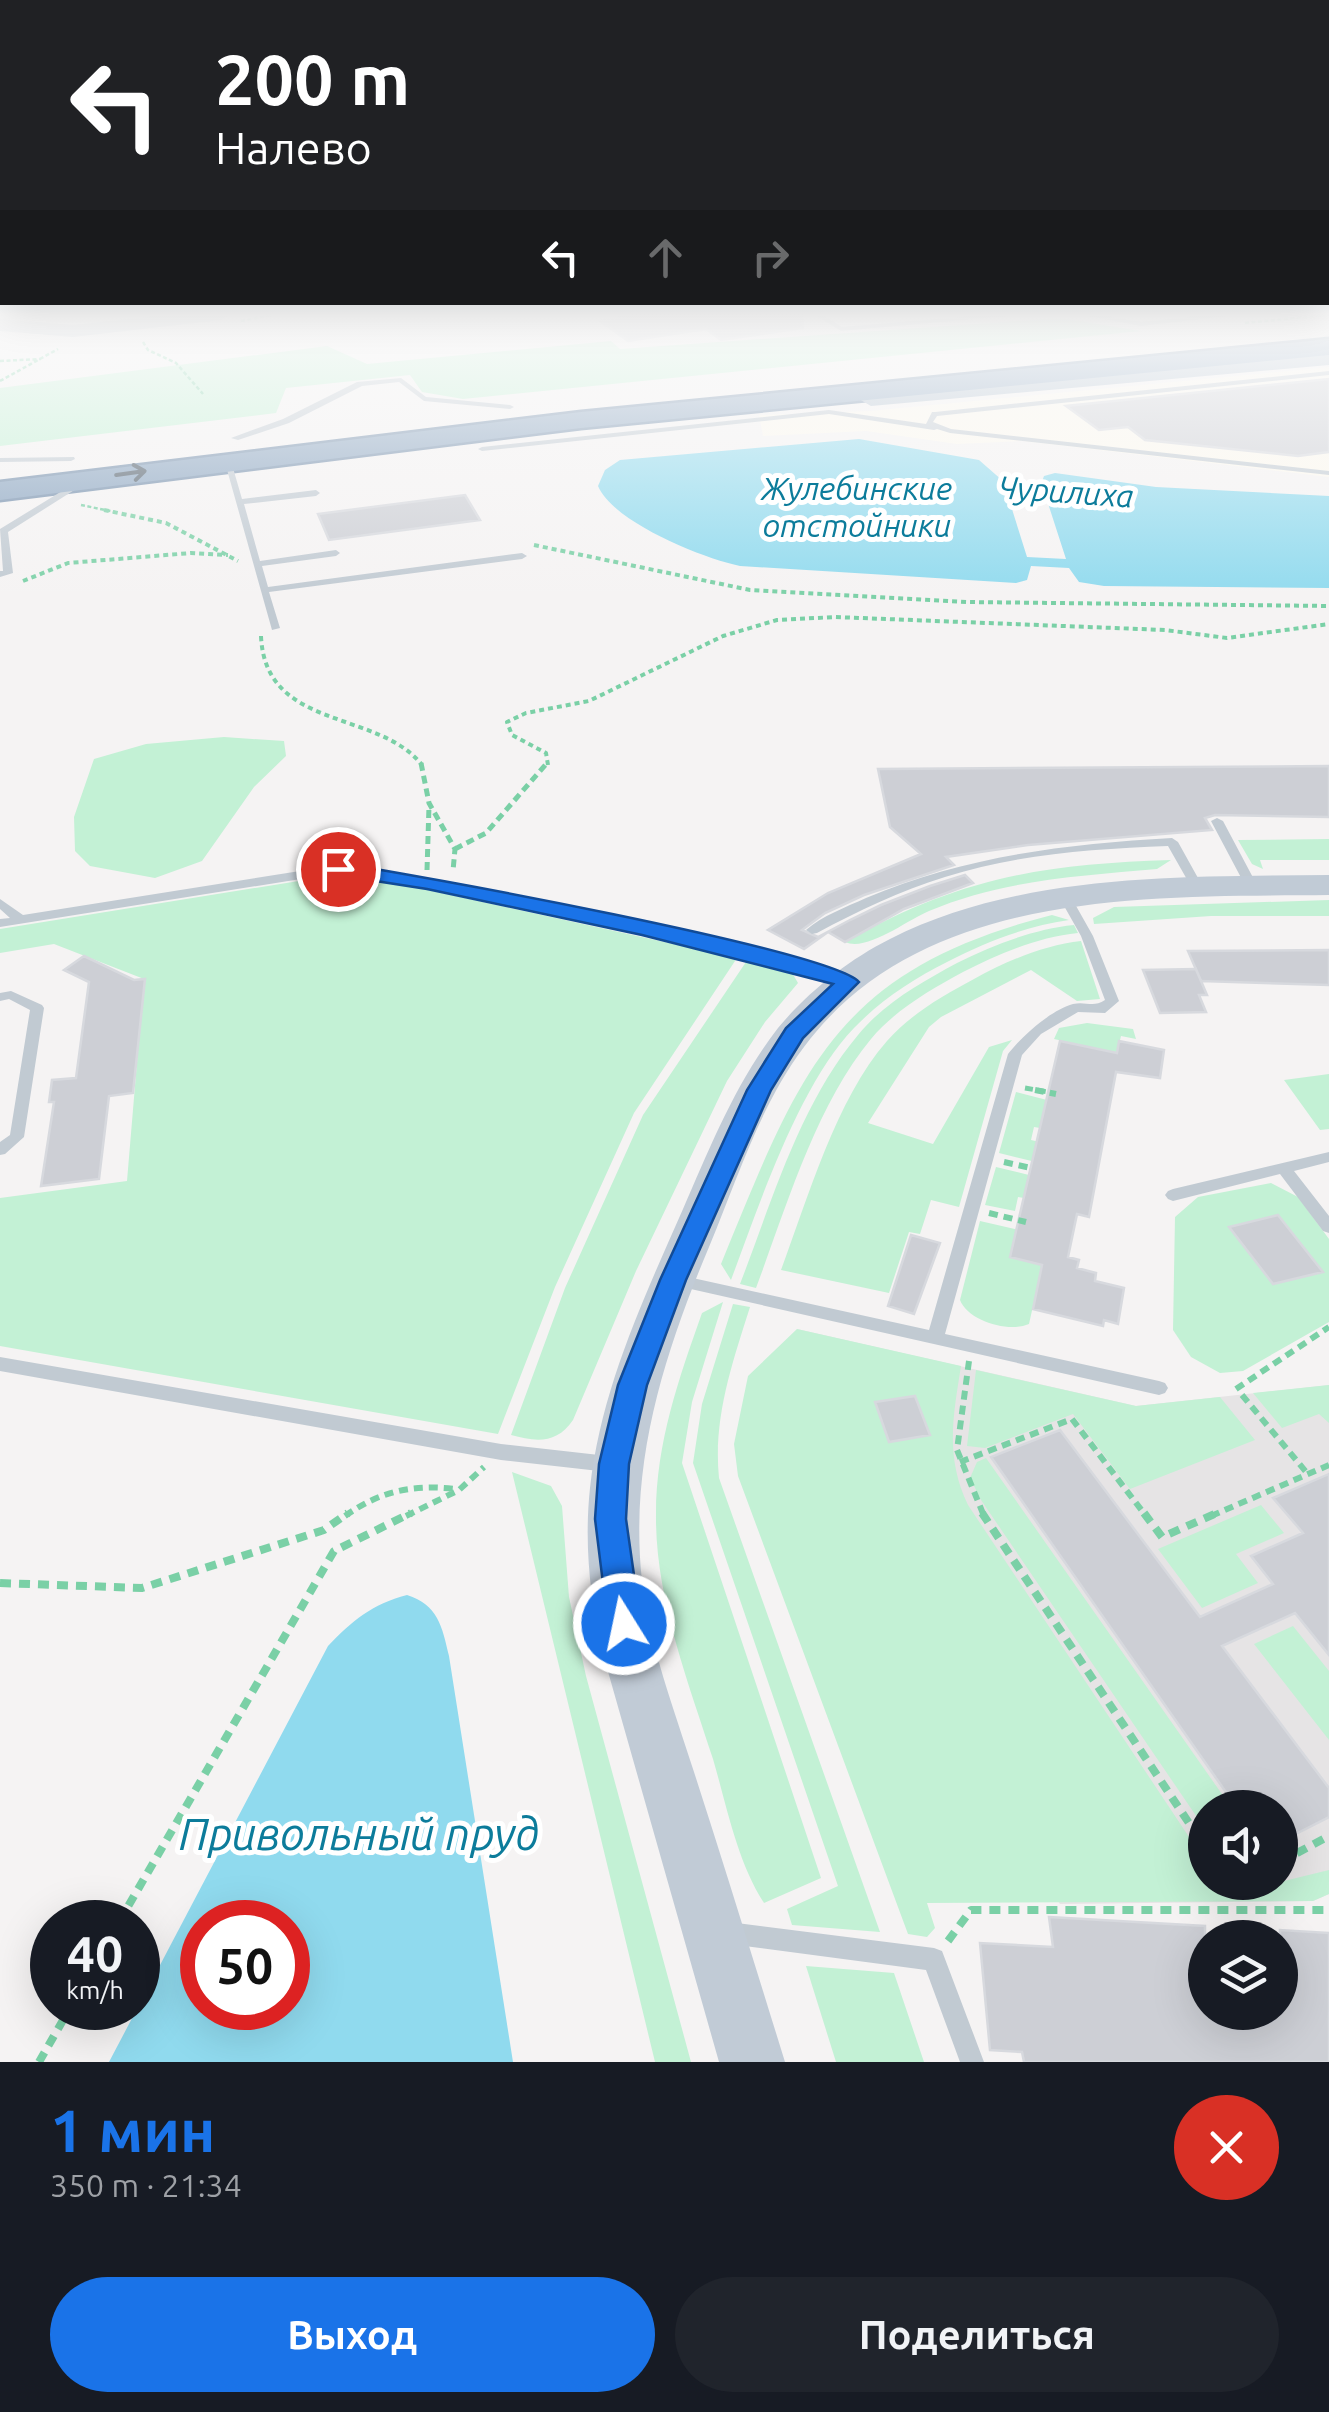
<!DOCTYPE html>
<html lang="ru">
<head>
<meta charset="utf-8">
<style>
  :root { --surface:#171b24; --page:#20242c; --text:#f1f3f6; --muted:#9ea1a6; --accent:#1a73e8 }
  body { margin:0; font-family:Ubuntu,sans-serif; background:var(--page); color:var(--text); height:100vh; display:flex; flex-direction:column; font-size:38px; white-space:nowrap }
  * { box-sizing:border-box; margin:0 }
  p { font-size:32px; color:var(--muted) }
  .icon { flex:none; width:55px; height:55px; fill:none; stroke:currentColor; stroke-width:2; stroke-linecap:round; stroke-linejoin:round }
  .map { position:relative; height:2062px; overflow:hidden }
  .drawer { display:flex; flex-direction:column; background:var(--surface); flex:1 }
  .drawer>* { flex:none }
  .hud { position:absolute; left:0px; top:0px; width:1330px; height:305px; box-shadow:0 10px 40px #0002; background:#202124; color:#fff; overflow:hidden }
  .buttons { position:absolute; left:1188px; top:1790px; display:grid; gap:20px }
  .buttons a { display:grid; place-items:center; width:110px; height:110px; border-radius:50%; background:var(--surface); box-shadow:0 10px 40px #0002; font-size:50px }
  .speed { position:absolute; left:30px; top:1900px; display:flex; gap:20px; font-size:50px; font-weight:700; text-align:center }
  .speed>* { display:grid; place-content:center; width:130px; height:130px; border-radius:50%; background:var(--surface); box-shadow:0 10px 40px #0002; line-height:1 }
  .speed small { font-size:25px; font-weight:400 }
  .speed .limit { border:15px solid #d22; background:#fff; color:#111 }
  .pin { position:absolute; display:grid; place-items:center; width:85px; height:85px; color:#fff; margin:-42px; border:5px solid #fff; border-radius:50%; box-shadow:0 2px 10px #0007 }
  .me { position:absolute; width:110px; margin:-55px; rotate:350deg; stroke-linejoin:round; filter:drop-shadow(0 0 8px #0008) }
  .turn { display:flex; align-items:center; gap:35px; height:210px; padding:0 50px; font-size:45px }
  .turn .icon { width:130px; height:130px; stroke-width:2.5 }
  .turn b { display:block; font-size:70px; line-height:85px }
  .lanes { display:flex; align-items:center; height:95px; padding:0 50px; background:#0003; justify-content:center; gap:50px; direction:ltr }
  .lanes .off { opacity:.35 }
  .round { display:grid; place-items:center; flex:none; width:105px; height:105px; border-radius:52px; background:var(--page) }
  .headline { display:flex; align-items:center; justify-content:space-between; height:170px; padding:0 50px }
  h1 { font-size:60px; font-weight:700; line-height:75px; color:var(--accent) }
  .cta { display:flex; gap:20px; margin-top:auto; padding:20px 50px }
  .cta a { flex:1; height:115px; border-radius:60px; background:var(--accent); color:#fff; font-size:40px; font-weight:700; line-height:115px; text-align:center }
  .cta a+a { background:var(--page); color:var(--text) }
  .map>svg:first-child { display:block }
  .commercial { fill:#fdf9ef }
  .education { fill:#e6e4e5; fill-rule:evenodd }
  .green { fill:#c3f1d5 }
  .water { fill:#90daee; fill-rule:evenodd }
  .building { fill:#cdcfd5; stroke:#d7d9de; stroke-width:2.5 }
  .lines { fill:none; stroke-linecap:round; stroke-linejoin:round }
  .highway-casing { stroke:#7690ad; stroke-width:5 }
  .path-far4 { stroke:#7ad0a6; stroke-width:2.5; stroke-dasharray:4 2.5; stroke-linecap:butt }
  .path-far3 { stroke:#7ad0a6; stroke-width:4; stroke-dasharray:5 4; stroke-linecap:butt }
  .path-far2 { stroke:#7ad0a6; stroke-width:5; stroke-dasharray:8 5; stroke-linecap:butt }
  .path-far1 { stroke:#7ad0a6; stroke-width:6; stroke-dasharray:9 6; stroke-linecap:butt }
  .path { stroke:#7ad0a6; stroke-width:8; stroke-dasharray:11 8; stroke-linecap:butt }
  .lane { fill:#c1cad2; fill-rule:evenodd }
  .secondary { fill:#c1cbd6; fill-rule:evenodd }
  .primary { fill:#b3c2d1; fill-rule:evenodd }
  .highway { fill:#8ba5c1; fill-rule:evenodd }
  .oneway { stroke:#505e6b }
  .route { fill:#1a73e8; stroke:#114b97; stroke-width:2.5 }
  .labels { text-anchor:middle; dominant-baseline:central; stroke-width:10; stroke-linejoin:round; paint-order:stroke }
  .far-water-label { font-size:32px; font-style:italic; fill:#0c7c9b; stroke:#fff }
  .near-water-label { font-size:45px; font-style:italic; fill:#0c7c9b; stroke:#fff }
</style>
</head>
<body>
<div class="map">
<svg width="1329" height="2062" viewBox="0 0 1329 2062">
  <rect width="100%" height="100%" fill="#f5f3f3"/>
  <path class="commercial" d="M1329,367V477L1022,441L957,444L866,431L763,436L759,415L870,411Z"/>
  <path class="education" d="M797,1329L1136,1406L1329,1385V1894L1313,1901L1060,1904L772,1501ZM1205,1808H1280V1882H1205Z"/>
  <path class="green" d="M1060,318L1141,331L463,399L422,392L410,375L286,388L276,413L0,446V388L327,346L367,364L611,341L620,349Z
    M224,737L284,741L286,756L254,787L202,861L155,878L90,866L75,851L74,817L94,759L146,744Z
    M1329,839V860H1260L1263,869L1252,864L1238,840Z
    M1171,860L1157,869C1079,876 1002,880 929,911C907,920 867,952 845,942C959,878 1042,864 1171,860Z
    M336,875L378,879L737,958L634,1113L555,1287L498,1434L0,1346V1198L127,1181L144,979L54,944L0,953V929Z
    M1329,900V916H1211L1094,924L1093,918L1114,907Z
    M1052,915L1069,920C1027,926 985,942 947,962C913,979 881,1000 854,1028C799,1085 759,1205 731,1280L721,1264C800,1072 833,971 1052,915Z
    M1074,925L1078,933C1038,937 998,954 963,972C930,990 895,1010 871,1039C816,1105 786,1208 756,1288L740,1284C772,1201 800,1104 858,1035C884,1003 922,982 957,963C993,945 1034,929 1074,925Z
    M1081,941L1100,999L1077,1001L1031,970L941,1017L929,1027L868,1123L933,1144L989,1047L1012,1040L1003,1051L959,1207L931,1200L920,1234L909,1232L889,1293L781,1270C808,1198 836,1099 887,1041C911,1014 942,996 974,979C1006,961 1045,945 1081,941Z
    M748,959L791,971L798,983L765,1022L727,1081L636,1271L573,1420C557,1444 536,1442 511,1435L565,1288L643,1115Z
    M1087,1023L1133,1029L1136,1039L1121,1036L1117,1053L1054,1039L1059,1028Z
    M1329,1074V1129L1320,1130L1284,1080Z
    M1016,1092L1047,1100L1040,1128L1034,1127L1031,1140L1044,1143L1040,1163L999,1153Z
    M996,1167L1029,1175L1024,1198L1018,1197L1015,1211L985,1205Z
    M1271,1183L1298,1197L1329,1239V1322L1243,1371L1220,1373L1191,1357L1173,1330L1175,1217L1198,1197Z
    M980,1221L1024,1231L1051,1267L1041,1270L1029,1324C1009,1333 968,1321 960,1300Z
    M723,1302L692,1402L682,1463L821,1878L764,1903C737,1861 727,1807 713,1759C688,1681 655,1597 656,1514C656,1443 679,1378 702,1313Z
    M733,1304L750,1307C732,1364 713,1418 719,1478L880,1932L792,1925L787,1909L838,1886L693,1463L702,1404Z
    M797,1329L961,1366C953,1417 945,1457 968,1505L1205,1861V1882H1280L1329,1870V1894L1313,1901L927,1903L935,1928L927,1937L908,1934L738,1476L734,1444L748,1376Z
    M976,1370L1136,1406L1220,1397L1255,1440L1130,1489L1073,1414L985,1448L967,1446Z
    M1329,1385V1423L1319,1414L1282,1428L1253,1393Z
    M986,1458L1231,1807L1205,1808V1829L981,1500L970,1478L977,1462Z
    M512,1472L551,1486L562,1506L569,1597L586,1676L691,2062H655Z
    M1261,1505L1284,1533L1236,1554L1258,1583L1202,1608L1158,1549Z
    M1293,1626L1329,1671V1740L1254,1644Z
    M806,1966L894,1973L924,2062H836Z"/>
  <path class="water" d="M859,439L979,460L1003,481L1041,484L1044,476L1055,473L1156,487L1329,496V588L1104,586L1079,582L1069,568L1031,566L1027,580L1016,583L740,566C702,558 613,522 598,486L605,470L620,460ZM1006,490L1044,491L1066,559L1027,557Z
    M407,1595C438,1605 442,1626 449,1656L513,2062H109L328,1646C352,1621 372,1604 407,1595ZM202,1922H288V2008H202Z"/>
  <path class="building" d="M637,315H802L803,328L721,340L706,329L628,341L600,321Z
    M1329,379V452L1298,456L1145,440L1128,427L1099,430L1066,406Z
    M465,495L480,520L329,540L318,514Z
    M1329,766V817L1215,815L1205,818L1212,830L1028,845L946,857L954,865L864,895L825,913L802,930L818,937L850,920L881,905L930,886L965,875L973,883L904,909L845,942L828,932L804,949L768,930L828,893L921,854L890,827L878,769Z
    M1329,950V985L1201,981L1207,995H1199L1206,1012L1160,1013L1143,970L1196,969L1201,981L1188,951Z
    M84,956L134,980L145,979L133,1093L109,1096L99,1179L41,1186L54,1102H49L52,1080L76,1078L89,982L64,970Z
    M1060,1041L1117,1053L1119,1041L1164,1050L1160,1078L1116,1072L1089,1217L1077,1214L1068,1257L1079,1260L1077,1268L1096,1273L1095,1281L1124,1288L1118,1324L1104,1320L1103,1326L1033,1309L1042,1265L1010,1257Z
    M1278,1215L1323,1272L1273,1284L1229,1227Z
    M911,1235L940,1243L914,1314L888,1306Z
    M915,1396L930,1435L889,1442L875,1402Z
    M1060,1430L1200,1617L1273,1584L1251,1556L1303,1533L1273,1498L1329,1474V1655L1295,1613L1222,1646L1329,1788V1817L1280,1842V1808H1237L991,1457Z
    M1049,1917L1205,1926V2012H1280V1930L1329,1933V2062H1024L1022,2052L990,2050L980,1943L1053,1947Z"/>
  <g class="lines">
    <g class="highway-casing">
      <path id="highway" d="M1329,339V355L581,428L0,500V482L581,412Z"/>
    </g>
    <path class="path-far4" d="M241,321L272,315
      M1245,323L1327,315
      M143,342L148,350L176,363L203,394
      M0,361L41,359
      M0,381L58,349
      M81,505L115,512"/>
    <path class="path-far3" d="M104,510L166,523L238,561
      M534,545L750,590L967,602L1329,606
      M23,581L68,563L191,553L228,555
      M261,636C265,731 378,709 422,765
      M548,765L546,753L512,735L507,722L526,713L589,701L723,636L777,620L835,617L1165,630L1227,638L1329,624"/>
    <path class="path-far2" d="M421,763L429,803L455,849L453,871
      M455,849L486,833L547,763
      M427,870L429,806
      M1025,1088L1048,1092"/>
    <path class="path-far1" d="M1035,1090L1056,1094
      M1004,1162L1031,1168
      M989,1213L1026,1222
      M969,1361L957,1450L984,1516
      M1236,1389L1329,1327
      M1242,1395L1307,1473
      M960,1462L1072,1419L1146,1516
      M345,1516C380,1491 413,1484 456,1489
      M406,1516L459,1490L484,1467
      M1211,1516L1329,1465"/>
    <path class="path" d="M982,1513L1205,1847
      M1144,1513L1162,1537L1217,1513
      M0,1583L142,1588L324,1530L348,1513
      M1280,1862L1329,1836
      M119,1922L334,1551L411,1513
      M948,1941L971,1910H1329
      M39,2062L70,2008"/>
    <path class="lane" d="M815,315H823L842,327L984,315H1018L841,331Z
      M1083,315H1101L1141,322L1208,315H1236L1141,326Z
      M1329,371V375L937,416L933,422L951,429L1329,471V475L950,433L937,429L934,430L829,414L482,451L478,449L482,447L829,410L926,424L932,412H935Z
      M401,378L426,397L510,405L514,407L510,409L424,401L399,382L362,386L289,423L238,440L231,438L283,419L357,382Z
      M74,457L75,459L71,461L0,462V458Z
      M224,459L231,461L242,499L316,490L320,493L316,496L244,504L260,561L336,550L340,553L336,556L262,566L268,587L522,553L527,556L522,559L269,592L280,628L272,630Z
      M80,480L87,482L8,532L13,573L0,577V571H3L0,529Z
      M1217,818L1223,821L1258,887L1256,890L1252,891L1246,887L1211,821Z
      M1172,838L1178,842L1203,887L1201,890H1193L1168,846C1093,849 1017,854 945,877C900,891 858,911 817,933L812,934L806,930C822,916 846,907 866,898C965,856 1066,844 1172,838Z
      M338,865L465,886L748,948L852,979L854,982L847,986L745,955L465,894L338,873L0,927V919L10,918L0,909V899L23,915Z
      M1065,893L1071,897L1093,936L1119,1001L1105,1013L1078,1012L1041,1034L1022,1055L945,1334L1159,1381L1165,1383L1168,1388L1165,1393L1159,1395L673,1285L671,1281L673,1277L679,1275L929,1330L1008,1054C1022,1036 1051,1010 1073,1004C1086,1001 1093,1008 1105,1000L1081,936L1059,897Z
      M11,991L42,1005L44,1008L24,1137L5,1154L0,1155V1142L10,1135L30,1010L9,999L0,1001V993Z
      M1329,1152V1162L1294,1171L1329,1216V1233L1323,1231L1280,1174L1173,1201L1168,1199L1165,1195L1168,1191L1173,1189Z
      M0,1357L501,1444L608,1456L614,1459L617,1464L614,1469L608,1472L501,1460L0,1371Z
      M729,1922L934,1948L942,1951L984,2062H960L926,1970L729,1944L721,1941L718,1933L721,1925Z"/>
    <path class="secondary" d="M166,315H230L221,320L73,337L0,331V319L73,325Z
      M1329,875V895C1151,897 923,887 804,1047C760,1105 737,1180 709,1247C664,1354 629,1463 642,1581C650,1647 674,1709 694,1772C725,1868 755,1965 785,2062H719L603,1654C590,1600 584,1544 590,1488C601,1389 643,1300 683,1209C710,1147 736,1082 778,1028C808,992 848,960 890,939C1022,872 1185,877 1329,875Z"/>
    <path class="primary" d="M1329,351V365L871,406L859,399L871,392Z"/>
    <use href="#highway" class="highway"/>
  </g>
  <defs><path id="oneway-shaft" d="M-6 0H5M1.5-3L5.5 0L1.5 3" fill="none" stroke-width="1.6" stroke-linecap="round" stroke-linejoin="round" transform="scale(2.5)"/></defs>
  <use class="oneway" href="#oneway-shaft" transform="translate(131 473) rotate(-8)"/>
  <linearGradient id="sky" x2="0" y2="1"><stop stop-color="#85c3ea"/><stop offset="0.52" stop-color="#fafafa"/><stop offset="1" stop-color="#fafafa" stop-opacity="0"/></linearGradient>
  <rect width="1329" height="604" fill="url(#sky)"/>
  <path class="route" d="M338,863C407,873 830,950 859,982L803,1038L771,1090L686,1280L647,1385L629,1464L626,1519L641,1624L636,1635L624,1639L613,1635L608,1624L595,1519L599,1464L618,1385L660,1280L747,1090L786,1028L833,984L642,935L427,889L331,874L328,869Z"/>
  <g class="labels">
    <g class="far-water-label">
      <text x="857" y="488">Жулебинские<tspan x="857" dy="37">отстойники</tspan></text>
      <text transform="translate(1066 491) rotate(4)">Чурилиха</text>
    </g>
    <g class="near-water-label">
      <text x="359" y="1833">Привольный пруд</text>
    </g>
  </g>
</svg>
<div class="buttons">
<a><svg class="icon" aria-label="sound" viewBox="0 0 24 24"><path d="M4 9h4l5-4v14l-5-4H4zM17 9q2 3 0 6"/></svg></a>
<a><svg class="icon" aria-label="layers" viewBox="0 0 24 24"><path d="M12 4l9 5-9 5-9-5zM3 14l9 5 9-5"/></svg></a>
</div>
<div class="speed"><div>40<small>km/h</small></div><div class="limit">50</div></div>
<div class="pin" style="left:338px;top:869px;background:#d93025"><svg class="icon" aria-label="arrive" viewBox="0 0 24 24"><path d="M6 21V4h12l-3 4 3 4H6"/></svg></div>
<svg class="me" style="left:624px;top:1624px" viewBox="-20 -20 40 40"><circle r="17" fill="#1a73e8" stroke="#fff" stroke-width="3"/><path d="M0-11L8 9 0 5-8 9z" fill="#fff"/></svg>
<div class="hud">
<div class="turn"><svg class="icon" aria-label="left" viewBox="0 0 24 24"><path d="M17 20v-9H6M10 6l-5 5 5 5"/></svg><div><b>200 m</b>Налево</div></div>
<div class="lanes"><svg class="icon" aria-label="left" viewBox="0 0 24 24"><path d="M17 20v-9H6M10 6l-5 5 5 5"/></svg><svg class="icon off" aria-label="ahead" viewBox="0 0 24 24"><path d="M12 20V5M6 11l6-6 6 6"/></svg><svg class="icon off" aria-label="right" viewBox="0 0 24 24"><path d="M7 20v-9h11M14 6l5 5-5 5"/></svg></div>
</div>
</div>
<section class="drawer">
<div class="headline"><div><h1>1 мин</h1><p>350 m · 21:34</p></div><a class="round" style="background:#d93025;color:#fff"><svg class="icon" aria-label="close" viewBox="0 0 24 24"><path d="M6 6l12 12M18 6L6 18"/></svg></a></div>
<div class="cta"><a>Выход</a><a>Поделиться</a></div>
</section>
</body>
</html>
